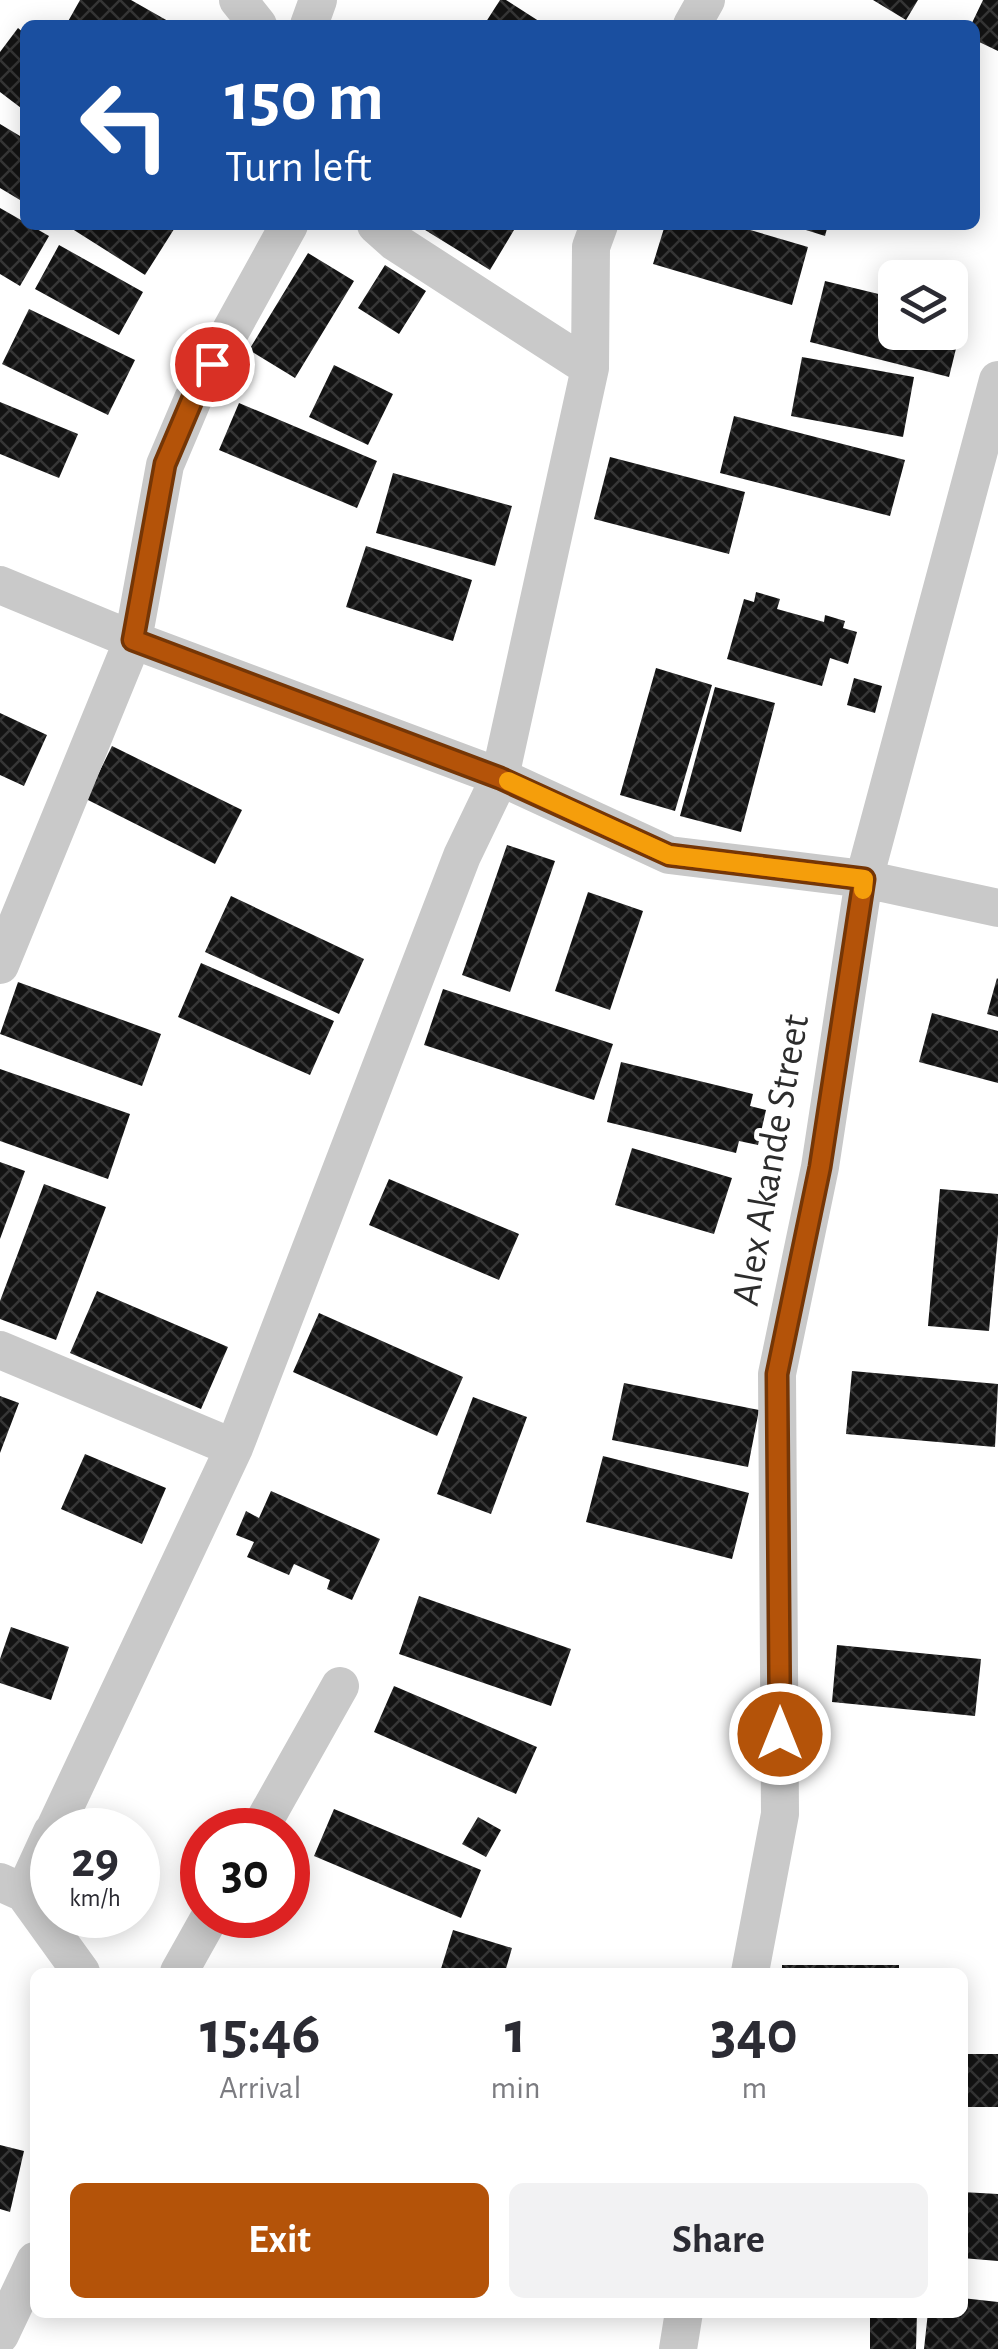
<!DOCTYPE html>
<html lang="en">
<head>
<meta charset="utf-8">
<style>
  :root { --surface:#fff; --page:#f2f2f3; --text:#2b2b33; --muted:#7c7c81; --accent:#b45309 }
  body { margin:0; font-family:"Alegreya Sans",sans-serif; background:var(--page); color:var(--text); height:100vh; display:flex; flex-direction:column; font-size:38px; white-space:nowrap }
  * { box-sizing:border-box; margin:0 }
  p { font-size:32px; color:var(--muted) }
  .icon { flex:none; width:55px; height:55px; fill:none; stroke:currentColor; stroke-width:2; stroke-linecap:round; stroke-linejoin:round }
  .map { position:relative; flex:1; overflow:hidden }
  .sheet { position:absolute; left:30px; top:1968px; width:938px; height:350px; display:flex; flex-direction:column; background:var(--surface); border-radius:15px; box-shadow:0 5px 25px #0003 }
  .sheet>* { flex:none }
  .top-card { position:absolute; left:20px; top:20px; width:960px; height:210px; border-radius:15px; box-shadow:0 5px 25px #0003; background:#1a4fa0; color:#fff; overflow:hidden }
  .fabs { position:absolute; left:878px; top:260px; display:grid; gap:20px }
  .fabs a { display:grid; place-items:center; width:90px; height:90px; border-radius:15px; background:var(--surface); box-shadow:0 5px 25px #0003; font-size:50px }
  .speed { position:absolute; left:30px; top:1808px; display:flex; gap:20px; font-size:50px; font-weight:700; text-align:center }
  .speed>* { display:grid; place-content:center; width:130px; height:130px; border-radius:50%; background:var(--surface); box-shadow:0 5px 25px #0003; line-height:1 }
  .speed small { font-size:25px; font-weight:400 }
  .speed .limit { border:15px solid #d22; background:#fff; color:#111 }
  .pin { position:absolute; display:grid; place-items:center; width:85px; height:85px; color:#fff; margin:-42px; border:5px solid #fff; border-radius:50%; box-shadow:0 2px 10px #0007 }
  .me { position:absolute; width:110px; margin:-55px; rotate:0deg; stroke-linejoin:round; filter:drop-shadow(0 0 8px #0008) }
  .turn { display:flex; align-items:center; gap:35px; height:210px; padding:0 40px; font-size:45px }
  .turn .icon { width:130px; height:130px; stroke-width:2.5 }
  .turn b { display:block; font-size:70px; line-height:85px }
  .eta { display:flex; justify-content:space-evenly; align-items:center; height:170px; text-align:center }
  .eta b { font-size:60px; font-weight:600; line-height:70px }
  .primary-button { display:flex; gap:20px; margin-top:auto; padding:20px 40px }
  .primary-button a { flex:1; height:115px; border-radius:15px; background:var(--accent); color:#fff; font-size:40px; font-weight:600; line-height:115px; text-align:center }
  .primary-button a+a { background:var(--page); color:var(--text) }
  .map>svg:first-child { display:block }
  .building { fill:url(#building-cross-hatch) }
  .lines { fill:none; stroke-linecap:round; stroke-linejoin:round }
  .minor { stroke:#c9c9c9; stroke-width:38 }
  .route-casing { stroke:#753606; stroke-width:25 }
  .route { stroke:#b45309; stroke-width:18 }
  .slow { stroke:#f59e0b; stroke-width:18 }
  .labels { text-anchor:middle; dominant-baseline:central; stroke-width:10; stroke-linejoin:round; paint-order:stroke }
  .street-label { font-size:40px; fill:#2c2c2c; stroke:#fff }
</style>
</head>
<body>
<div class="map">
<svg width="998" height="2349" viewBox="0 0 998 2349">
  <defs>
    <pattern id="building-cross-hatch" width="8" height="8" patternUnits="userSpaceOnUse" patternTransform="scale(2.5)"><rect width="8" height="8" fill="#131313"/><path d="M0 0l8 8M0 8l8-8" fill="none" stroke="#363636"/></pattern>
  </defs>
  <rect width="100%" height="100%" fill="#fff"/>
  <path class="building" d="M80,0H131L175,25H66Z
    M500,0H506L545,25H484Z
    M873,0H918L906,20Z
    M983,0H998V51L975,40V25H971Z
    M18,28L25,34V111L0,92V52Z
    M0,124L25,139V203L0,188Z
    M0,208L49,236L20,286L0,274Z
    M66,225H173L176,226L145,275Z
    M417,225H517L490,270Z
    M665,225H733L808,247L792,305L653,264Z
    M790,225H828L825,236Z
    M59,245L143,292L119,335L35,289Z
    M308,253L354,281L295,378L249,350Z
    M385,265L426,291L399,334L358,308Z
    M825,281L895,298V332H950V312L964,316L949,377L810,342Z
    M29,309L135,360L108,415L2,364Z
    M802,357L914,377L903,437L791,416Z
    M334,365L393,394L368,445L309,417Z
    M0,402L78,434L59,478L0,454Z
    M239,403L377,461L357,508L219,450Z
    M734,416L905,460L890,516L720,473Z
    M610,457L745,492L729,554L594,519Z
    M393,473L512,506L495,566L376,533Z
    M366,546L472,580L453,641L346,607Z
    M756,592L780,599L777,609L824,622L825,615L845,621L843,628L857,632L848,664L830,658L822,686L727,659L744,599L754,602Z
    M656,668L712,685L675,811L620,795Z
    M854,678L882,686L875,713L847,705Z
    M715,687L775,703L741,832L680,816Z
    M0,713L47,735L24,786L0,775Z
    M112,746L242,810L215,864L86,799Z
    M507,845L555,861L510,992L462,975Z
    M588,892L643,911L610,1010L555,991Z
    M231,896L364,959L339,1014L205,952Z
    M201,963L334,1021L310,1075L178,1017Z
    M997,978L998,979V1017L987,1014Z
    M18,982L161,1034L142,1086L0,1034Z
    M443,989L613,1044L594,1100L424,1045Z
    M932,1013L998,1031V1083L919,1062Z
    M621,1062L753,1094L750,1106L766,1110L758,1145L739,1141L736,1153L607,1122Z
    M0,1069L130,1114L108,1179L0,1141Z
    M632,1148L732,1178L714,1234L615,1205Z
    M0,1162L25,1171L0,1239Z
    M389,1179L519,1234L499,1280L369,1225Z
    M44,1184L106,1207L56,1340L0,1319V1301Z
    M940,1189L998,1194V1234L989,1331L928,1326Z
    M97,1291L228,1347L201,1409L70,1353Z
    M319,1313L463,1377L437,1436L293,1372Z
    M852,1371L998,1384L995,1447L846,1434Z
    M624,1383L759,1410L748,1467L612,1440Z
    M0,1396L19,1403L0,1453Z
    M473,1397L527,1417L491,1514L437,1494Z
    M85,1454L166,1488L142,1544L61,1509Z
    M603,1456L749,1493L732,1559L586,1522Z
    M271,1491L380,1539L352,1600L327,1589L330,1580L294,1564L289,1575L247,1557L254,1542L236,1535L246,1511L259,1518Z
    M419,1596L571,1649L551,1706L399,1654Z
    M11,1627L69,1647L51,1700L0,1683V1659Z
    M837,1645L981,1659L975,1716L832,1702Z
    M394,1686L537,1747L516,1794L374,1732Z
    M334,1809L481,1870L461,1918L314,1856Z
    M478,1817L501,1830L486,1857L462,1844Z
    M453,1930L512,1948L505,1972H440Z
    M782,1965H899V1972H782Z
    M962,2054H998V2107H962Z
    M0,2145L24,2151L10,2212L0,2209Z
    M962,2192L998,2194V2261L962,2258Z
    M962,2298L998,2302V2349H924L928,2312H962Z
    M870,2312H917L916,2349H870Z"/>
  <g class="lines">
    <path class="minor" d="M238,0L258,25
      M309,25L318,0
      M692,25L706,0
      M376,225L395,242L590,368
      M0,585L133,640L500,777L669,855L864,879L998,908
      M0,965L133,640L165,465L193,399L289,225
      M0,1350L234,1448
      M54,1830L234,1448L462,856L500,777L590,368L591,247L599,225
      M259,1830L340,1686
      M0,1882L24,1893L81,1972
      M24,1893L52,1832
      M179,1972L211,1915
      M750,1972L780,1814L777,1374L820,1167L864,879L998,380
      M0,2335L35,2261
      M678,2349L684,2312"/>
  </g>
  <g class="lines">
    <g class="route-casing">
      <path id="route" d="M212,364L193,398L165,464L133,640L500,778L669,855L864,879L820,1167L777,1374L780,1734"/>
    </g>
    <use href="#route" class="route"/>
    <path class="slow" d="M508,781L669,855L864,879L863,890"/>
  </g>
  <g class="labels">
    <g class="street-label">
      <text transform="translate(771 1160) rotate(-80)">Alex Akande Street</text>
    </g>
  </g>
</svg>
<div class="fabs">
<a><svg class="icon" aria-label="layers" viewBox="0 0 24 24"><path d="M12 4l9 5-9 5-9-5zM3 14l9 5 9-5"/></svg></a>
</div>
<div class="speed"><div>29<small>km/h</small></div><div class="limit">30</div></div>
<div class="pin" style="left:212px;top:364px;background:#d93025"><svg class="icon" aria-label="arrive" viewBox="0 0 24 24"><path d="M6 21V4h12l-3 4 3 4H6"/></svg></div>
<svg class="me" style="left:780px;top:1734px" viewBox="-20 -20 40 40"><circle r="17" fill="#b45309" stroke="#fff" stroke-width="3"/><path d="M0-11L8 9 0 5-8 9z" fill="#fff"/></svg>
<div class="top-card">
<div class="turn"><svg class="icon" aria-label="left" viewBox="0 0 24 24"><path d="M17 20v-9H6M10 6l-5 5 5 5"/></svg><div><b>150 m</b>Turn left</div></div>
</div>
<section class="sheet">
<div class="eta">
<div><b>15:46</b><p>Arrival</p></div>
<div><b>1</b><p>min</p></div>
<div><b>340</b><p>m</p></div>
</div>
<div class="primary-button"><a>Exit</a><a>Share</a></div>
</section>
</div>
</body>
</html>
